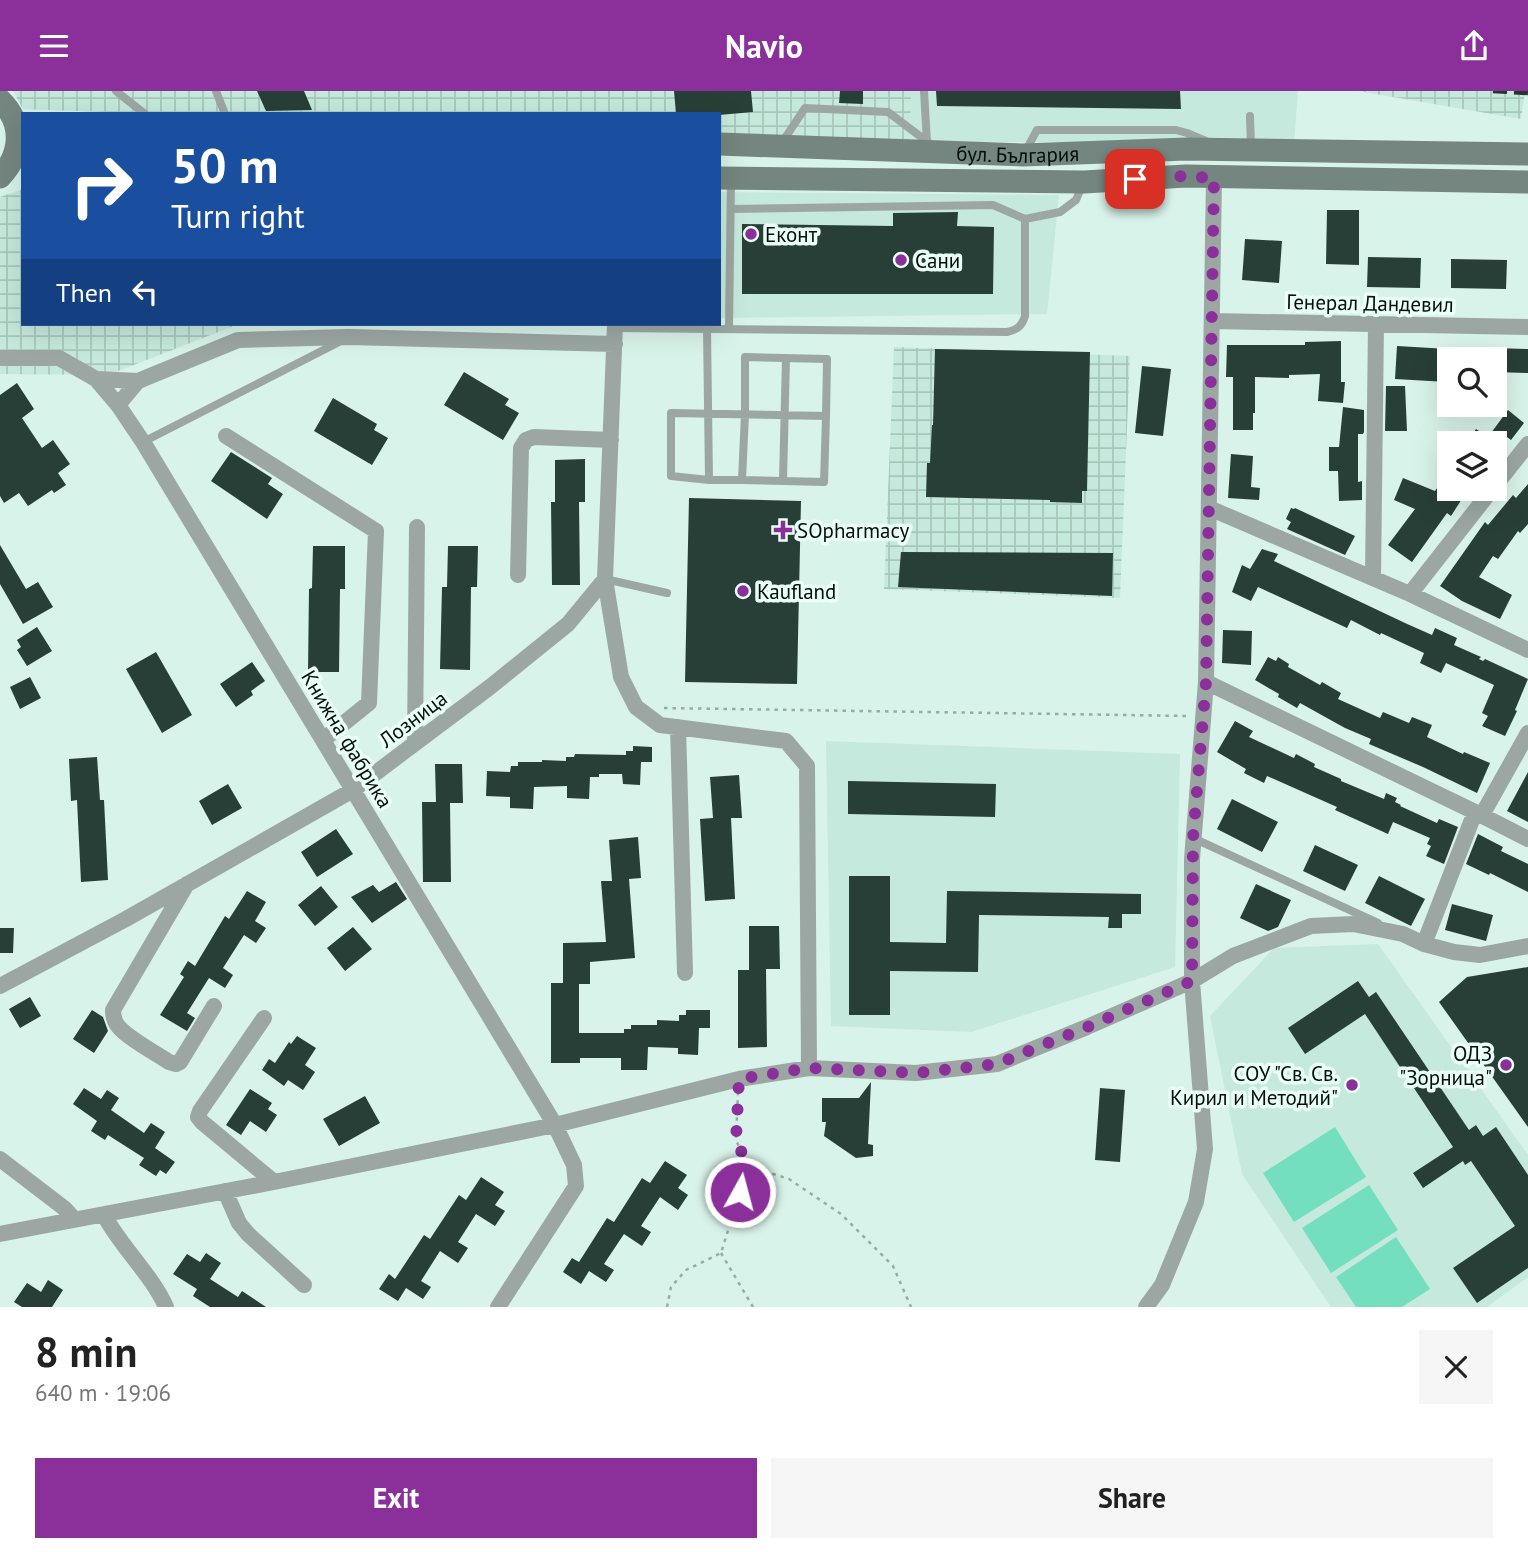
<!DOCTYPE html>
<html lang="en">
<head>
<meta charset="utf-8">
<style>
  :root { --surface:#fff; --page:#f6f6f6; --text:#222; --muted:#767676; --accent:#8b2f9a }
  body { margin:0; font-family:"PT Sans",sans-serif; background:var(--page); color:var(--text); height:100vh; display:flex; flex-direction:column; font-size:26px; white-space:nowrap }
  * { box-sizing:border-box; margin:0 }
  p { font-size:23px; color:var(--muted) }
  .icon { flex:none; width:38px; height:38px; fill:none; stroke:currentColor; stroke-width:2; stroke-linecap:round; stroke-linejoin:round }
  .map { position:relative; height:1216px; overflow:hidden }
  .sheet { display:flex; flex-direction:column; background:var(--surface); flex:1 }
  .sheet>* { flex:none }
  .banner { position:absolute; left:21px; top:21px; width:700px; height:214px; border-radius:0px; box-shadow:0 7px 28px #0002; background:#1a4fa0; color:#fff; overflow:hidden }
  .buttons { position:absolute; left:1437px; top:256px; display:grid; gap:14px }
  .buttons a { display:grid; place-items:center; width:70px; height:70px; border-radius:0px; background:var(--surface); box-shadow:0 7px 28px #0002; font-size:35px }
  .pin { position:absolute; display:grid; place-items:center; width:60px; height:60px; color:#fff; margin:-30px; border-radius:14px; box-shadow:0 4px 10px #0006 }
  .me { position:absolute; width:77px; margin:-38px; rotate:7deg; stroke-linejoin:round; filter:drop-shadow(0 0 5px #0008) }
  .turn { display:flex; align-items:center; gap:24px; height:147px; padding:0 35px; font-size:32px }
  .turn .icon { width:91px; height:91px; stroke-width:2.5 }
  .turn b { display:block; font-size:49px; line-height:60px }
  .then { display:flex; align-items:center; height:66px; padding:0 35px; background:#0003; gap:14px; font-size:26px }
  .round { display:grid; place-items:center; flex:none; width:74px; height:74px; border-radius:0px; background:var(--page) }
  .overview { display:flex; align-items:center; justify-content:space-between; height:119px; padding:0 35px }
  h1 { font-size:42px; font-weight:700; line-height:52px }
  .primary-button { display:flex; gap:14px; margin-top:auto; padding:14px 35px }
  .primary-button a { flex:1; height:80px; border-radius:0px; background:var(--accent); color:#fff; font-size:28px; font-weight:700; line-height:80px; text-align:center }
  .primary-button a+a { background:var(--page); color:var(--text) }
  header { display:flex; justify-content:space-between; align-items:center; height:91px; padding:0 35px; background:var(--accent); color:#fff; font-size:32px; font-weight:700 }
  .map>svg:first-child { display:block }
  .built { fill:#c5e9dc }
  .industrial { fill:url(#industrial-grid) }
  .pitch { fill:#74dfbf }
  .building { fill:#283f37 }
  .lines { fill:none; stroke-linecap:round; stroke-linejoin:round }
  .path { stroke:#97aca4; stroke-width:2.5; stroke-dasharray:3.5 5; stroke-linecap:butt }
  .service { stroke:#9ca7a3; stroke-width:8 }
  .minor { stroke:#9ca7a3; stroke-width:16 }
  .secondary { stroke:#758680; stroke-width:23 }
  .rail { stroke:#28342f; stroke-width:4.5; stroke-dasharray:14 7; stroke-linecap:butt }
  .route { stroke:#8b2f9a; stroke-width:12; stroke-dasharray:0 21.6 }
  .poi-dot { fill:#8b2f9a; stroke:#e9fff7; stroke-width:2.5 }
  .labels { text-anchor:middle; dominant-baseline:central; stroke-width:7; stroke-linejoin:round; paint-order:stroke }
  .street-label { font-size:21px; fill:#050e0a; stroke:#e9fff7 }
  .poi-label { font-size:21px; fill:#050e0a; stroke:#e9fff7; text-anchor:start }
</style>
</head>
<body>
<header><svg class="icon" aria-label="menu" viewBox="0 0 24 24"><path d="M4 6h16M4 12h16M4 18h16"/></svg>Navio<svg class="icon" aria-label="share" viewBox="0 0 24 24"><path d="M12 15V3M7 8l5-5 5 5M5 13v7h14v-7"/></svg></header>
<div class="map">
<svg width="1528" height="1216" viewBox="0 0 1528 1216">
  <defs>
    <pattern id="industrial-grid" width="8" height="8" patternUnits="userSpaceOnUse" patternTransform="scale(1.75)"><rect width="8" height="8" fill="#c5e9dc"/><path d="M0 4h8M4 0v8" fill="none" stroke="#a8c7bb"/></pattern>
  </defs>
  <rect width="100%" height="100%" fill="#d8f3e9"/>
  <path class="built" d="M911,0H1298L1294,51H910Z
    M719,101L1059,104L1047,223L719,227Z
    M826,650L1180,663L1175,876L971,941L831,935Z
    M1378,853L1528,1064V1186L1487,1216H1331L1242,1083L1210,925L1274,857Z"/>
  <path class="industrial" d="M13,0H911L910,51L719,44V23H162L23,18Z
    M1358,0H1525L1521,28Z
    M23,98V233H239L108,284L0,283V106Z
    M894,256L1130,265L1120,507L884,498Z"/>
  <path class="pitch" d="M1335,1036L1366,1086L1294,1131L1263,1082Z
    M1369,1094L1398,1139L1331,1182L1302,1137Z
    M1396,1146L1430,1198L1402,1216H1356L1336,1186Z"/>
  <path class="building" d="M257,0H304L312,19L266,20Z
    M674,0H751L753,21L719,24V23H676Z
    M840,0H863V13L839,12Z
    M936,0H1180L1181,18L937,15Z
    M1327,119H1359V174L1326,173Z
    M958,121L957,135L994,136L993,203H742V133L893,135V122Z
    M1245,148L1282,150L1279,192L1242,189Z
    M1368,166L1421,167L1420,197L1367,196Z
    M1451,168L1507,169L1506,198L1451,197Z
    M1341,250V291H1345L1343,312L1318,310L1320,283L1289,284V287L1255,286V322H1253V339H1233V286H1226L1227,254H1305V251Z
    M1397,255L1448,258L1447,291L1395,288Z
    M1461,256L1528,258V282L1494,281V268H1460Z
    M935,258L1090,261L1087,400H1082V412L1050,411V409L926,406L927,372H930L932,334H933Z
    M1142,275L1171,278L1163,345L1135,342Z
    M464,281L509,308L505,314L519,322L503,349L444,314Z
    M17,292L34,318L22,327L42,357L53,349L70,373L58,382L66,394L54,402L52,399L28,415L19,402L4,412L0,405V304Z
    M1386,295H1405L1407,340H1385Z
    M333,307L377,333L374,339L388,347L372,374L314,340Z
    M1343,316L1364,319V341L1363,343H1358V391L1362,390V409L1339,410L1338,380H1329V356H1339Z
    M1508,319L1524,332L1511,349L1507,346L1494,366V352H1467L1476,338L1488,346Z
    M231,361L272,387L268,393L283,403L267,428L211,390Z
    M1231,363L1253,365L1251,396L1260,397L1259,409L1228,407Z
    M585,368V411H579L580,494H552L551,411H555V369Z
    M1449,380V397H1469L1451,425L1447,422L1412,471L1388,454L1415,418L1394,409L1403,387L1435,400Z
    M1528,393V433L1520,442L1518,440L1498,468L1493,465L1479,486L1512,504L1500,528L1462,510L1440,495L1485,431L1488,434L1513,404L1516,407Z
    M689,407L801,410L797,593L685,591Z
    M1291,417L1294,418L1295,417L1355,445L1345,464L1287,438L1291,431L1286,428Z
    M0,454L26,498L38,491L53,516L23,533L0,493Z
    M313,455H345V498H340L339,581H308L309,498L312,497Z
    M448,455H478L477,496H471L470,579L440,578L442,496H447Z
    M1262,458L1278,463L1274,470L1405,532L1432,544L1435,537L1457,547L1454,554L1481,566L1479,568L1483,570L1485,568L1528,588L1515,619L1517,620L1505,645L1482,635L1488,625L1482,622L1494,594L1446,572L1441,582L1420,572L1424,562L1381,542L1380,544L1351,529L1347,537L1258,496L1251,510L1232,501L1242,474L1250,478Z
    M901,461L1113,462L1112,505L898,496Z
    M37,536L52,560L27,575L17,559L21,556L17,549Z
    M1223,539L1252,540L1251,574L1222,572Z
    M156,561L192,624L162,642L126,578Z
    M1268,566L1276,570L1278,566L1289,573L1288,576L1320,594L1322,591L1341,602L1338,608L1380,627L1383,621L1409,632L1412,626L1432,634L1427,646L1463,663L1464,661L1490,672L1477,702L1423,676L1369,653L1371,648L1345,637L1300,612L1297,617L1278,606L1279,603L1255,589Z
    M252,571L265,590L251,600L253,604L236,616L220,593Z
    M30,586L41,607L20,618L10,596Z
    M1235,630L1253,640L1249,646L1294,667L1296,663L1315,673L1314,676L1341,688V690L1384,708L1386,702L1397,707L1395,711L1401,714L1400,715L1437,732L1439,728L1458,736L1444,773L1426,765L1431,755L1427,753L1430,747L1393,731L1388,743L1335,719L1337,716L1267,685L1264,692L1244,682L1246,678L1217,661Z
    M633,655L652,656V671H641L640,694L623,693L622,683H599V686H590L589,708L567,707V695L534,696L533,718L510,717V706L486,705L487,680L510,681L511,675H518V671H542V669L566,670V666H574L575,663L626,664V660H633Z
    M97,666L100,709H104L108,789L81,791L77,709L71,710L69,668Z
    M435,673H462L463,712H450L451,791H423L422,711H436Z
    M1528,681V731L1507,720Z
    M739,684L742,727H731L735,808L705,810L700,728L713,727L710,686Z
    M848,690L996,693L995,726L848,723Z
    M228,693L242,717L212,734L199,710Z
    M1232,708L1278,731L1262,761L1217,738Z
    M336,738L353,763L317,786L301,761Z
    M1478,743L1503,756L1501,760L1528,773V801L1490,782L1489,784L1466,773Z
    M638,746L641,787L629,788L635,867L590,871V893H579V942H624V938H631V934H657V929L679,930V924H686V919H710V937H699L698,964L678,963V957L648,956L647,979H621V967H580V972H551V892H563V852L606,851L601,790H612L609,749Z
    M1315,754L1358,774L1345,800L1303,780Z
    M849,785H890V851L946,852L947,800L1141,803V823H1122V837H1108L1109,826L979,824L978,881L890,880V924H849Z
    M1379,785L1425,808L1411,835L1365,812Z
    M396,791L407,808L372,832L351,806L373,794L379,801Z
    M1256,793L1291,809L1278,836L1268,840L1240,827Z
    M321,795L338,816L315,835L298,814Z
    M247,800L266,811L255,830L266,837L256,852L244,844L223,877L233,884L225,897L209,887L187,922L195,927L187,940L160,924L184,886L180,883L188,870L195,875L225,825L229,828Z
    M1452,813L1493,824L1486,850L1445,839Z
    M749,835H779L780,878H766L767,956L738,957V879H749Z
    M353,836L372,858L345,880L327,857Z
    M0,837H14L13,862H0Z
    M1528,876V1036L1439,911L1467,886Z
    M1358,890L1369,906L1376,901L1469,1039L1476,1034L1483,1045L1496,1036L1528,1084V1177L1477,1212L1453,1177L1515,1135L1471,1070L1465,1074L1463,1070L1423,1097L1413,1082L1453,1056L1365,923L1305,963L1288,937Z
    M30,906L41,925L20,937L9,918Z
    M92,919L103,926L108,940L94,962L73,948Z
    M297,945L316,957L305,974L315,981L303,999L288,989L284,995L262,979L269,968L275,972L289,951L291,953Z
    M871,991L868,1053L873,1054V1065L856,1067L824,1045L826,1031H822V1007H859Z
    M84,997L101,1008L107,999L119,1007L111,1019L144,1042L151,1032L165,1041L155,1057L175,1071L166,1083L160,1079L156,1085L139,1074L144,1067L108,1044L105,1049L91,1040L97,1030L73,1013Z
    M1100,997L1125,999L1120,1071L1095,1069Z
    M250,998L272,1012L268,1018L277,1024L266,1041L250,1030L241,1044L226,1034Z
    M365,1005L380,1032L339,1055L323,1028Z
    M665,1070L687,1084L678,1097L688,1104L678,1119L660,1106L641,1135L651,1141L642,1155L624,1143L604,1173L614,1179L606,1191L589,1180L581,1193L563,1181L572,1167L579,1171L607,1127L614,1131L642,1087L650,1092Z
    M481,1086L504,1101L495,1114L505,1120L495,1135L476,1123L458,1151L468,1157L458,1172L440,1160L421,1190L431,1196L423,1208L406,1197L398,1210L379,1198L389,1183L395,1188L424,1144L430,1148L459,1104L466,1109Z
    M206,1162L221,1172L210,1188L238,1206L242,1200L266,1216H210L193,1205L197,1198L173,1183L187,1163L200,1171Z
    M48,1189L63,1199L52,1216H22L14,1211L27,1192L41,1201Z"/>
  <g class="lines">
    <path class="path" d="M664,617L1190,625
      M748,1075L789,1088L841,1123L893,1175L911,1216
      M721,1162L753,1216
      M667,1216L671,1196L686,1179L721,1162L748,1075L736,1049L738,1002"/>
    <path class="service" d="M116,0L145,23
      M216,0L225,23
      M924,0L927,51
      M1250,25L1251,56
      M781,53L805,17L888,21L933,55
      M1025,61L1037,39H1176L1187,42L1206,50
      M731,118L993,114L1025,128L1060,121L1076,109L1082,95
      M615,237L1007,241C1017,239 1022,235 1025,225V128
      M707,237L709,389
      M729,237L731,90
      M143,351L343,249
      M742,389H709L671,385V322L826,325L827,268L745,266V323L742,389L824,391L826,325
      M783,390L786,267
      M605,488L667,502
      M1193,747L1378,832"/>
    <path class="minor" d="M1212,230L1528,236
      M0,267H59L96,288L118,314L143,351L555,1034L574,1074L576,1095L498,1216
      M96,288L138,290
      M118,314L138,290L238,249L349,246L615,253
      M226,345L376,440L369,612L323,649
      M1494,396L1528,353
      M1209,417L1410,503L1528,559
      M518,484L521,357L526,349L534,346L611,349
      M1373,487L1376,233
      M605,488L621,586L636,616L660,634L786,650L807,675L809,977
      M1410,503L1493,397
      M1206,591L1475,721L1528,748
      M678,636L685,882
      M415,652L417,436
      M1482,724L1528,642
      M187,793L113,919C113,926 114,930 118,935C126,946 157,963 169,971L176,973L180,971L214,915
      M1424,853L1475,721
      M0,895L126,828L353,699L490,596L568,533L605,488L615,233
      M264,927L200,1020L198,1026L202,1031L274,1091
      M0,1068L64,1117L74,1128
      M225,1100L239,1132L248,1143L304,1194
      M104,1124C121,1156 152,1184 166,1216
      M0,1143L274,1091L555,1034L739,988L809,977L916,982L997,973L1087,936L1192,890L1233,865L1311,835L1353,833L1403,843L1424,853L1454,861L1480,864L1528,855
      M1146,1216L1162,1194L1196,1111L1205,1058L1192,890V768L1206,591L1214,87"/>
    <g class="secondary">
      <path d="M0,9C24,32 22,63 0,86"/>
      <path id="s1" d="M719,53L1023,64L1187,58L1528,63"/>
      <path d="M719,87L1084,91L1186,85L1528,91"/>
    </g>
    <path class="rail" d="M1493,0L1528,2"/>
  </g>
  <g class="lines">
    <path class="route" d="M740,1101L748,1075L736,1049L739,988L809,977L916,982L997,973L1087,936L1192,890L1193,747L1206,591L1214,87L1186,85L1135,88"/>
  </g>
  <g class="poi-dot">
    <circle cx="751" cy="143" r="7"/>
    <circle cx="901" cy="169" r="7"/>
    <path d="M779.5 428.5h7v7h7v7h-7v7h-7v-7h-7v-7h7z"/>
    <circle cx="743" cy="500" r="7"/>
    <circle cx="1506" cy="974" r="7"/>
    <circle cx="1352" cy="994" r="7"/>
  </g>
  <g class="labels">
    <g class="street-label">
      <text stroke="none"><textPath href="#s1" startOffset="299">бул. България</textPath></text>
      <text transform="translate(1370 212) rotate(1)">Генерал Дандевил</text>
      <text transform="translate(413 628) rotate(-37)">Лозница</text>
      <text transform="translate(347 648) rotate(59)">Книжна фабрика</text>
    </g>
    <g class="poi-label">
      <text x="765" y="143">Еконт</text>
      <text x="915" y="169">Сани</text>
      <text x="797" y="439">SOpharmacy</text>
      <text x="757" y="500">Kaufland</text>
      <text x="1492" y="962" text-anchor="end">ОДЗ<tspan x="1492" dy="24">"Зорница"</tspan></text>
      <text x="1338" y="982" text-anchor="end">СОУ "Св. Св.<tspan x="1338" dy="24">Кирил и Методий"</tspan></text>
    </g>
  </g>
</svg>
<div class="buttons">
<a><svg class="icon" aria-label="search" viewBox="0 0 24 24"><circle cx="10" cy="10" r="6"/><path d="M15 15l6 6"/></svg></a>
<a><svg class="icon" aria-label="layers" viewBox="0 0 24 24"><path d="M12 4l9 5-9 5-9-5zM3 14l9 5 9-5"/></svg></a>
</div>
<div class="pin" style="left:1135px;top:88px;background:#d93025"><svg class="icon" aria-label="arrive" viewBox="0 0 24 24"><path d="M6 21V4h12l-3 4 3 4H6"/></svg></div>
<svg class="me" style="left:740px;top:1101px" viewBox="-20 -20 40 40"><circle r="17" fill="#8b2f9a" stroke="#fff" stroke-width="3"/><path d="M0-11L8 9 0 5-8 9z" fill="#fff"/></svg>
<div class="banner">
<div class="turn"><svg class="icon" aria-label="right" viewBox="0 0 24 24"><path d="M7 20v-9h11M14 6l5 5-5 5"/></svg><div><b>50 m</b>Turn right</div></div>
<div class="then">Then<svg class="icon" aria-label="left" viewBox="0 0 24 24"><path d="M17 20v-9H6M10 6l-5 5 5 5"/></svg></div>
</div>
</div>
<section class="sheet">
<div class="overview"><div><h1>8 min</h1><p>640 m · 19:06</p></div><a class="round"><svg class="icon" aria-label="close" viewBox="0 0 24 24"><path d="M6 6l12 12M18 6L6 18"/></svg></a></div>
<div class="primary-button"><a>Exit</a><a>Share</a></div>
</section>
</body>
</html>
